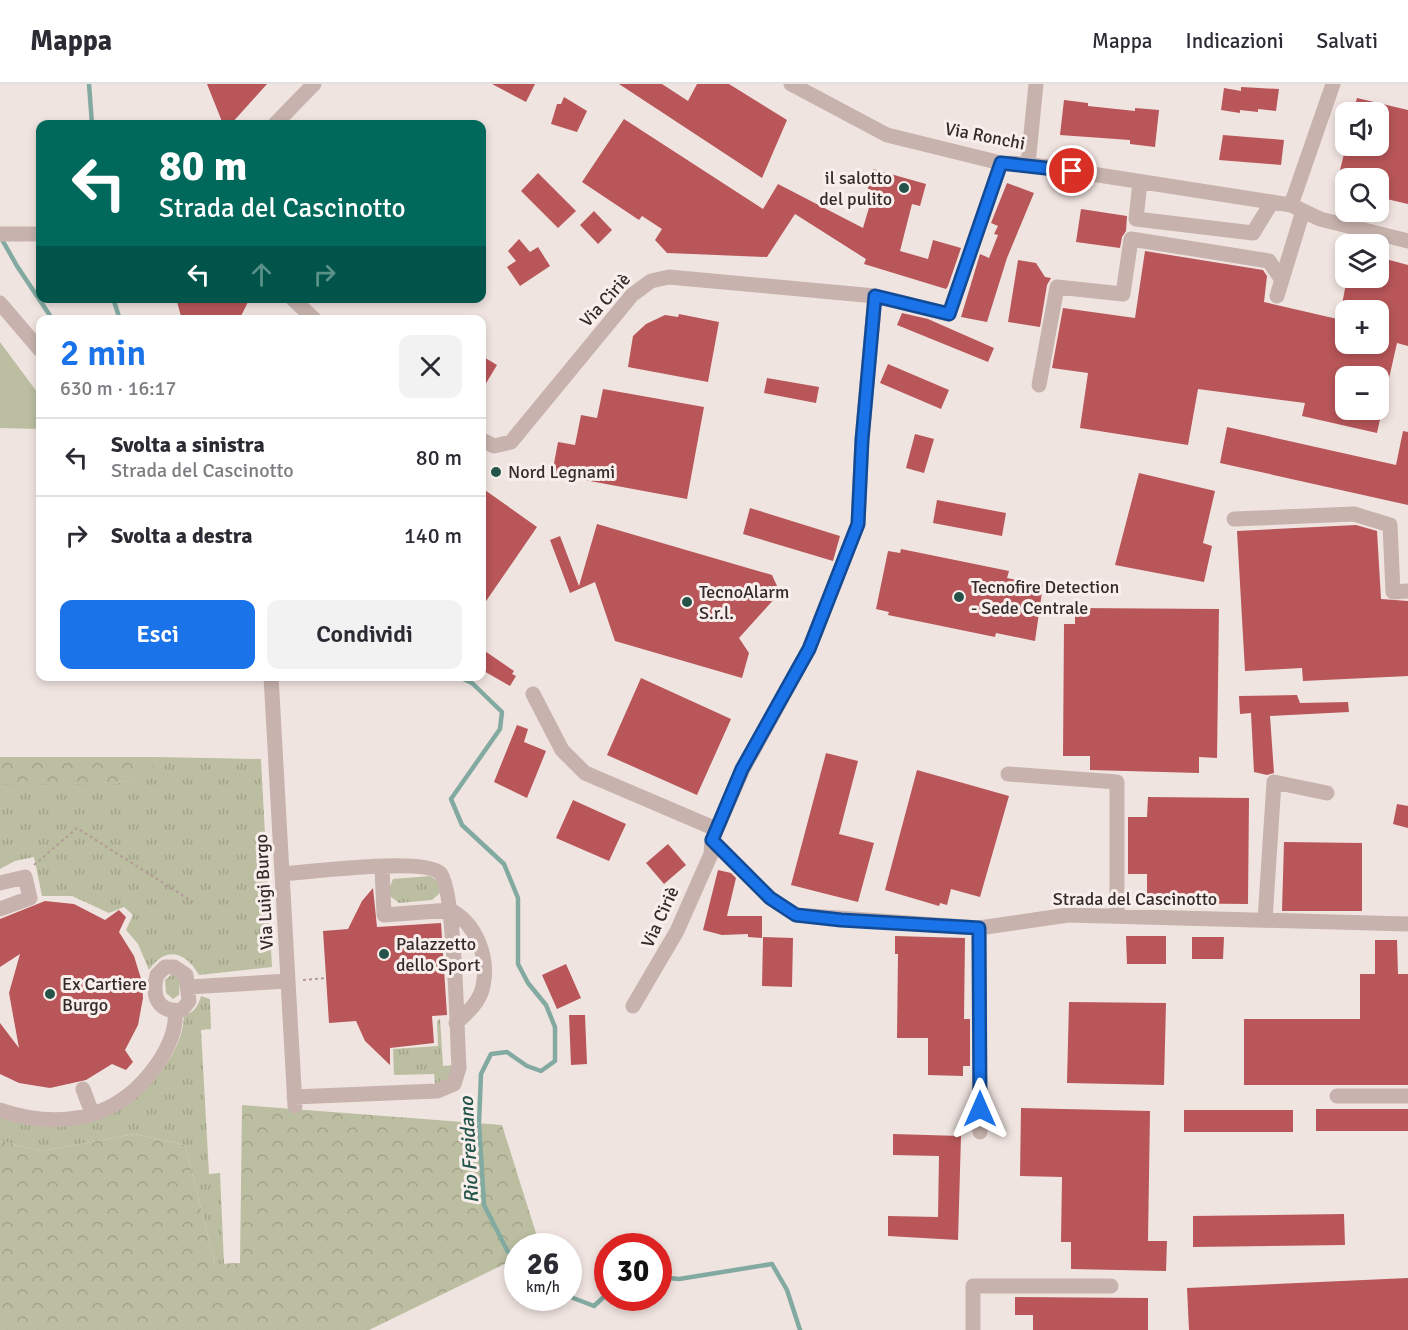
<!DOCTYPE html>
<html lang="it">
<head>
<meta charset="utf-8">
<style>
  :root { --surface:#fff; --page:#f2f2f3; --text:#2b2b33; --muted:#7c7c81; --line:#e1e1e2; --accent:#1a73e8 }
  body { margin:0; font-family:Signika,sans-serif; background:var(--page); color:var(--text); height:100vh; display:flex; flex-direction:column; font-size:22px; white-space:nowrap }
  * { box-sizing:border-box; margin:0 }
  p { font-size:20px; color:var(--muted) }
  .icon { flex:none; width:33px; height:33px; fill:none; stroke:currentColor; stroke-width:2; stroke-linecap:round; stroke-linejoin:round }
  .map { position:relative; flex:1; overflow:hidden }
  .side { position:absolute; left:36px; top:231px; width:450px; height:366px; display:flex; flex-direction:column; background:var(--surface); border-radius:12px; box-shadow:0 3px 9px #0003 }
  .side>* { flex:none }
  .hud { position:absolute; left:36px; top:36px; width:450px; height:183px; border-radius:12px; box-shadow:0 3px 9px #0003; background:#00695c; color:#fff; overflow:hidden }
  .tools { position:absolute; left:1335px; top:18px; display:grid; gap:12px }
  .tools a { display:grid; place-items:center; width:54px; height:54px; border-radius:12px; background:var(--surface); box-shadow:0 3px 9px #0003; font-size:30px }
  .speed { position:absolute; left:504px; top:1149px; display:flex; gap:12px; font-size:30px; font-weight:700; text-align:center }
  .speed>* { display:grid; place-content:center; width:78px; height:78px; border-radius:50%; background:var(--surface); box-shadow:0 3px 9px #0003; line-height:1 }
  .speed small { font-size:15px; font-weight:400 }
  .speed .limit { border:9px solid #d22; background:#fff; color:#111 }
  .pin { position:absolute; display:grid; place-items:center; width:51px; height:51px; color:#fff; margin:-26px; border:3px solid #fff; border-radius:50%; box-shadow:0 2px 6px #0007 }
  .me { position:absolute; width:66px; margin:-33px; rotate:0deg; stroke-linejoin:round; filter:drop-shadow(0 0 4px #0008) }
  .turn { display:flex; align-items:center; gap:21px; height:126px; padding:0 24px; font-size:27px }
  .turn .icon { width:78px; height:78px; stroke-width:2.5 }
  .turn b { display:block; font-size:42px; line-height:51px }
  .lanes { display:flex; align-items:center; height:57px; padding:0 24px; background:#0003; justify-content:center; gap:30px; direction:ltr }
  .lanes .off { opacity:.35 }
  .round { display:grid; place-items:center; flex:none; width:63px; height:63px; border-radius:12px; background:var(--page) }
  .head { display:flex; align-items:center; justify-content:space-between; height:102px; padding:0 24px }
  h1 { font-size:36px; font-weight:600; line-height:45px; color:var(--accent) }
  .button { display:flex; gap:12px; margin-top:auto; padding:12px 24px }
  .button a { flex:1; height:69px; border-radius:12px; background:var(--accent); color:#fff; font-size:24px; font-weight:600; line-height:69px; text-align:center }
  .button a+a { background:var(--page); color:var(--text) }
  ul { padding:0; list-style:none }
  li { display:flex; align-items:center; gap:18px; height:78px; padding:0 24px; border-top:2px solid var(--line) }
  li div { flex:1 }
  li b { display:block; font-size:22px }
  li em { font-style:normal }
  header { display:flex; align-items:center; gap:36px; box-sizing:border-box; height:84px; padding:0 30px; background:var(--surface); border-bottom:2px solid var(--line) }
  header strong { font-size:28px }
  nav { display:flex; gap:33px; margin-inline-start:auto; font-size:21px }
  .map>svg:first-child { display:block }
  .grass { fill:url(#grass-tufts) }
  .forest { fill:url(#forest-crowns) }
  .pitch { fill:#bcbea1 }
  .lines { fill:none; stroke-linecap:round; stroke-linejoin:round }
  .stream { stroke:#82aaa1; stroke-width:4.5 }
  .building { fill:#b85659 }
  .path { stroke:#b39b97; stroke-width:2; stroke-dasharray:3 3; stroke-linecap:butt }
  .minor { stroke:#c7b2ad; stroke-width:15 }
  .route-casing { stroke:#114b97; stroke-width:15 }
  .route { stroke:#1a73e8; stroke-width:10 }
  .poi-dot { fill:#255349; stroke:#f8efec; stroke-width:2 }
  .labels { text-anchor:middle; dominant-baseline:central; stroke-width:6; stroke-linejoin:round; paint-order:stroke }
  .street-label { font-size:18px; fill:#362b2b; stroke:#f8efec }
  .poi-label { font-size:18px; fill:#362b2b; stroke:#f8efec; text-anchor:start }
  .water-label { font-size:20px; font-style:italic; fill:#255349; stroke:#f8efec }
</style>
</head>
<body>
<header>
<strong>Mappa</strong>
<nav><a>Mappa</a><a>Indicazioni</a><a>Salvati</a></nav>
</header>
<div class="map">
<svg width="1408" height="1246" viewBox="0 0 1408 1246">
  <defs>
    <pattern id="grass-tufts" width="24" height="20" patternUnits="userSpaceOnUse" patternTransform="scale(1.5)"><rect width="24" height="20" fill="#bcbea1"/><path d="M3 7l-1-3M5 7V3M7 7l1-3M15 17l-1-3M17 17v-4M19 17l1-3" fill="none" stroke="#a2a38b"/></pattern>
    <pattern id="forest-crowns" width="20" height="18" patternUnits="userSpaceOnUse" patternTransform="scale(1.5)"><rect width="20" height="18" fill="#bcbea1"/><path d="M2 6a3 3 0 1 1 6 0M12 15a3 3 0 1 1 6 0" fill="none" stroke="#a2a38b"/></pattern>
  </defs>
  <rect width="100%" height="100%" fill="#f0e4e0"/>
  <path class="grass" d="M157,673L261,675L272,883L199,891C186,868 166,861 149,886L138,860L126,846L133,831L124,823L109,829L72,812H42L34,773L15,777L0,785V700H115L149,689Z
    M430,792L439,798L440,809L432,816L399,819L387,810L393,795Z
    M172,890L180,895L179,911L173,915L166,909L165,896Z
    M201,912L210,915L211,945L201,946L209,1090L220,1089L224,1180H215L185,1061L135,1050L42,1067L0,1057V1033C61,1056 127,1037 164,983C175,968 183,951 184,932C194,928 198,923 201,912Z
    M440,935L443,982L454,981L447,997L435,1000L434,990L394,991L393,965L438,962L437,937Z"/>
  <path class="forest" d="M0,673H157L150,689L115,700H0Z
    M242,1021L502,1041L540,1162H518L517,1174L369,1246H0V1057L42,1067L135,1050L185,1061L215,1180L240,1179Z"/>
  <path class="pitch" d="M0,258L40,312V345L0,344Z"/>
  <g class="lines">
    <path class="stream" d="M89,0L92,40
      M0,152L17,182L53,236
      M113,214L120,236
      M457,592L472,599L502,628L500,645L451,715L462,741L504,780L518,814V880L528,899L546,921L555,943V977L541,987L527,982L507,968L491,970L481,990L479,1039L484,1121L507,1166L518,1180
      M658,1193L679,1195L772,1180L787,1206L800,1246
      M568,1212L594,1222L608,1209"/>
  </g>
  <path class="building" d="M207,0H267L231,40H223Z
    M492,0H535L526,18Z
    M619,0H662L688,17L697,0H729L787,36L762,94Z
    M1241,3L1279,5L1276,27L1258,25V28L1240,26V29L1221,26L1224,4L1241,7Z
    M564,13L587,27L577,48L551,40L557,20H561Z
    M1357,14L1408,26V120L1378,113V94H1338L1346,62H1378V28H1353Z
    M1064,16L1088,19V22L1135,27V24L1159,26L1155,63L1130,60V56L1060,51Z
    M624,35L763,125L778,100L863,144L873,110L867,108L873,85L926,100L920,122L912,120L900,167L928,175L933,156L961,164L948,202L946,205L864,180L866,175L795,130L767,173L667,169L655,156L662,145L642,132L639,136L582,98Z
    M1223,51L1284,56L1281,81L1219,76Z
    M538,89L576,127L558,144L521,107Z
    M1007,99L1034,109L1007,174L987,238L961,233L980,170L989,174L998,151L994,150L998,142L991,139Z
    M1081,125L1127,132L1126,147L1122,153L1120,164L1076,158Z
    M594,127L612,146L598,160L580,141Z
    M519,155L530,168L538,163L550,182L520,202L507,183L516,177L508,167Z
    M1145,167L1263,186L1267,192L1264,218L1346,237V260H1378V226H1341L1347,194H1378V173L1408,181V262L1397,259L1383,321L1378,320V292H1346V326H1382L1377,349L1302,332L1305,319L1198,305L1188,361L1080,344L1088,289L1052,284L1063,224L1135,234Z
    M1018,176L1036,179L1045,193L1051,194L1047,201L1040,243L1008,238Z
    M176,214H250L239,236H182Z
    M902,229L928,235L994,264L988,278L897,241Z
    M679,230L719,238L708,298L628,283L633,252L646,240L665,231L678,233Z
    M482,272L497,281L482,306Z
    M888,280L949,306L941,325L880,299Z
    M767,294L819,303L816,319L764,309Z
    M603,305L704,323L687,415L552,390L558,358L575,361L581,331L597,334Z
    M1227,343L1396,381L1403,347L1408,348V421L1220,379Z
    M915,350L934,355L924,389L906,384Z
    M1139,389L1215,407L1203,459L1212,462L1204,498L1115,481Z
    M482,404L537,443L482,523Z
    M937,416L1006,429L1002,452L933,439Z
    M750,424L840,452L833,477L743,450Z
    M597,440L772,491L777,502L776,513L739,554L749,569L742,594L615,557L595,498L570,509L550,456L560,452L579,502Z
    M1356,441L1377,447L1381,515L1408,517V592L1303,597L1302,584L1245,587L1237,447Z
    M901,465L1009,487L1007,494L1043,501L1035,557L996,549L995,553L888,531L889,528L876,525L888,467L900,469Z
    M1075,524L1219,525L1217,674L1199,673V689L1090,686V672H1063L1064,540H1075Z
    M482,565L514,587L512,590L516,592L510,602L482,586Z
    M641,594L731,635L697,711L607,671Z
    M1297,611L1300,619L1348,618L1349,628L1270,632L1274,689L1267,691L1254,688L1251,629L1240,630L1239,612Z
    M517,641L528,645L524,658L546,667L527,714L494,698Z
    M826,669L858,677L839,750L874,759L858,818L791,801Z
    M917,686L1009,712L980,813L951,805L947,821L940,819L939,822L885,806Z
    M1148,713L1249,714L1248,820L1147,819V790H1128V733H1147Z
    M573,716L626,740L609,777L556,754Z
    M1397,720L1408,722V744L1393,740Z
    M1284,758L1362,759V827H1282Z
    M668,760L686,781L664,800L646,779Z
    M718,786L731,789L736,794L727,832H762V854L748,853V850L722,851L703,846Z
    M373,804L377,843L441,839L447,931L432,932L434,959L390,964V981L365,957L356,937L329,939L323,847L348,845L362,817Z
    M45,817L74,820L105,836L119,826L126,833L119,848L134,872L142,898L143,914L138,941L125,966L133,978L126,986L112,980L86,996L50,1004L19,999L0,990V939L19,964L9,909L20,870L0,883V835Z
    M895,852L965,854L964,935H970V982H963V992L928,991V954H897L898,870H895Z
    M1126,852H1166V880H1127Z
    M763,853L793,854L792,903L762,902Z
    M1192,853H1224L1223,875H1192Z
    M1375,856H1397L1398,890H1408V1001H1244V935H1360V890H1375Z
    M566,880L581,914L557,925L542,891Z
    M1069,918L1166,919L1164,1001L1067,999Z
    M569,931H585L587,980L571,981Z
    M1021,1024L1150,1027L1148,1157H1167L1166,1187L1071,1185V1158H1061L1062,1093L1020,1092Z
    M1316,1025H1408V1047H1316Z
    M1184,1026H1293V1048H1184Z
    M893,1050L961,1052L958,1156L888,1152V1132L938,1133L939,1072L893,1071Z
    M1344,1130L1345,1161L1193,1163V1132Z
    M1408,1194V1246H1189L1187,1204Z
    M1015,1213L1148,1214V1246H1033V1231H1015Z"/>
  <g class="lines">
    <path class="path" d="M34,781L77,744L193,818
      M303,896L326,894"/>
    <path class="minor" d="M791,0L887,51L1001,79L1028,80L1291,121L1320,135L1408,157
      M275,40L314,0
      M1028,80L1036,0
      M1140,98L1136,135L1253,149L1272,118
      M1291,121L1333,0
      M0,150H40
      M1277,212L1303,127
      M292,214L315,236
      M0,219L40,266
      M1039,301L1057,203L1123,210L1131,155L1269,177L1282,196
      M482,356L494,362L511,358L632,211L651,197L669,193L875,212L949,230L1001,79
      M1234,435L1354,430L1390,441L1393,508L1408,507
      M271,592L295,1022
      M533,610L562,666L585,689L716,745
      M1008,690L1117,698V832
      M712,756L770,814L796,831L979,844L1068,831L1408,840
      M382,783L384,831L450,826C477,840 489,874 483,902C480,918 467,929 456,939
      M282,790C310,788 423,773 440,789C455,802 457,955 459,984L454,1000L437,1007L294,1013
      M0,799L25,793L30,814L0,825
      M1265,836L1274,698L1327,709
      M979,844L980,1048
      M165,883H174L186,891L189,917L182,926C158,929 151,912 157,891Z
      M189,903L288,897
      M633,922L677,847L711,770L712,756L743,685L809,565L858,440L862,355L875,212
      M83,1005L92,1029
      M1337,1012H1408
      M0,1026C63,1047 120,1035 158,979C168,964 177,945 175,927
      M973,1246V1202H1111"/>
  </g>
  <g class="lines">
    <g class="route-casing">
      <path id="route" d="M980,1025L979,844L841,836L796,831L770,814L712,756L742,685L809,565L858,440L862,356L875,212L949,230L1001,79L1072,87"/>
    </g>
    <use href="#route" class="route"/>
  </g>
  <g class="poi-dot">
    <circle cx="904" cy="104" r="6"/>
    <circle cx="496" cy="388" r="6"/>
    <circle cx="959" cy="513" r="6"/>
    <circle cx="687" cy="518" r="6"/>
    <circle cx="384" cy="870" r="6"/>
    <circle cx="50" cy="910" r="6"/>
  </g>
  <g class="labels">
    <g class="street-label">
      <text transform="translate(985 52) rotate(11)">Via Ronchi</text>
      <text transform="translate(605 216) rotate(-48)">Via Ciriè</text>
      <text transform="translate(264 808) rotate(-93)">Via Luigi Burgo</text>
      <text x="1135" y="815">Strada del Cascinotto</text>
      <text transform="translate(660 833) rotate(-65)">Via Ciriè</text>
    </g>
    <g class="poi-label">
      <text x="892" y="94" text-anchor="end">il salotto<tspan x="892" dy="21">del pulito</tspan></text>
      <text x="508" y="388">Nord Legnami</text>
      <text x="971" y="503">Tecnofire Detection<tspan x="971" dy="21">- Sede Centrale</tspan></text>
      <text x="699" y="508">TecnoAlarm<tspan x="699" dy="21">S.r.l.</tspan></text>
      <text x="396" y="860">Palazzetto<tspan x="396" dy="21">dello Sport</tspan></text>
      <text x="62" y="900">Ex Cartiere<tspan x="62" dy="21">Burgo</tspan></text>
    </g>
    <g class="water-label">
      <text transform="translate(469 1066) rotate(-93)">Rio Freidano</text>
    </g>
  </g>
</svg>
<div class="tools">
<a><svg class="icon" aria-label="sound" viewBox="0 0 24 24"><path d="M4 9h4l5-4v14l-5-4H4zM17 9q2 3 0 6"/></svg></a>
<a><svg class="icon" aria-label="search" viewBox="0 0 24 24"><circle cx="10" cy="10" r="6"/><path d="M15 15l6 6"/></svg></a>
<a><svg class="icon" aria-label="layers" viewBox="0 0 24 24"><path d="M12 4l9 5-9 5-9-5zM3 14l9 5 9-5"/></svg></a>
<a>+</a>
<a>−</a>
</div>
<div class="speed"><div>26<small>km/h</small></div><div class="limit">30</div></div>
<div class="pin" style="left:1072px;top:87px;background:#d93025"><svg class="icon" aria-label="arrive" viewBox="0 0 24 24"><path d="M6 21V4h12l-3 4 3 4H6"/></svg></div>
<svg class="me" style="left:980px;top:1025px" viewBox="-20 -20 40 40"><path d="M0-17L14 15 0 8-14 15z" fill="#1a73e8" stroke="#fff" stroke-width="4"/></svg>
<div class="hud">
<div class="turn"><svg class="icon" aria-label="left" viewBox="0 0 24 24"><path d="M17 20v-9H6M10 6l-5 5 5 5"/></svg><div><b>80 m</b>Strada del Cascinotto</div></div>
<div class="lanes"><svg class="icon" aria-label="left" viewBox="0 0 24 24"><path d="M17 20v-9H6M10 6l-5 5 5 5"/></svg><svg class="icon off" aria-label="ahead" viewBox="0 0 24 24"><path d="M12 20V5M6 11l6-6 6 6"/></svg><svg class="icon off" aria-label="right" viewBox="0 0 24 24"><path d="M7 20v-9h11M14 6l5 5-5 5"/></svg></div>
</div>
<section class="side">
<div class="head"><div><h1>2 min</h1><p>630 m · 16:17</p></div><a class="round"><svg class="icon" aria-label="close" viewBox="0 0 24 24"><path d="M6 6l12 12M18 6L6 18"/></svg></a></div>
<ul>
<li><svg class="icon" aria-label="left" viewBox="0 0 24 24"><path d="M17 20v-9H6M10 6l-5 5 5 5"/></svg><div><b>Svolta a sinistra</b><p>Strada del Cascinotto</p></div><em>80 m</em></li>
<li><svg class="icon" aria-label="right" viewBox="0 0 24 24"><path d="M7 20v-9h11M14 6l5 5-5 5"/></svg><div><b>Svolta a destra</b></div><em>140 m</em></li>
</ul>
<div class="button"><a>Esci</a><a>Condividi</a></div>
</section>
</div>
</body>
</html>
